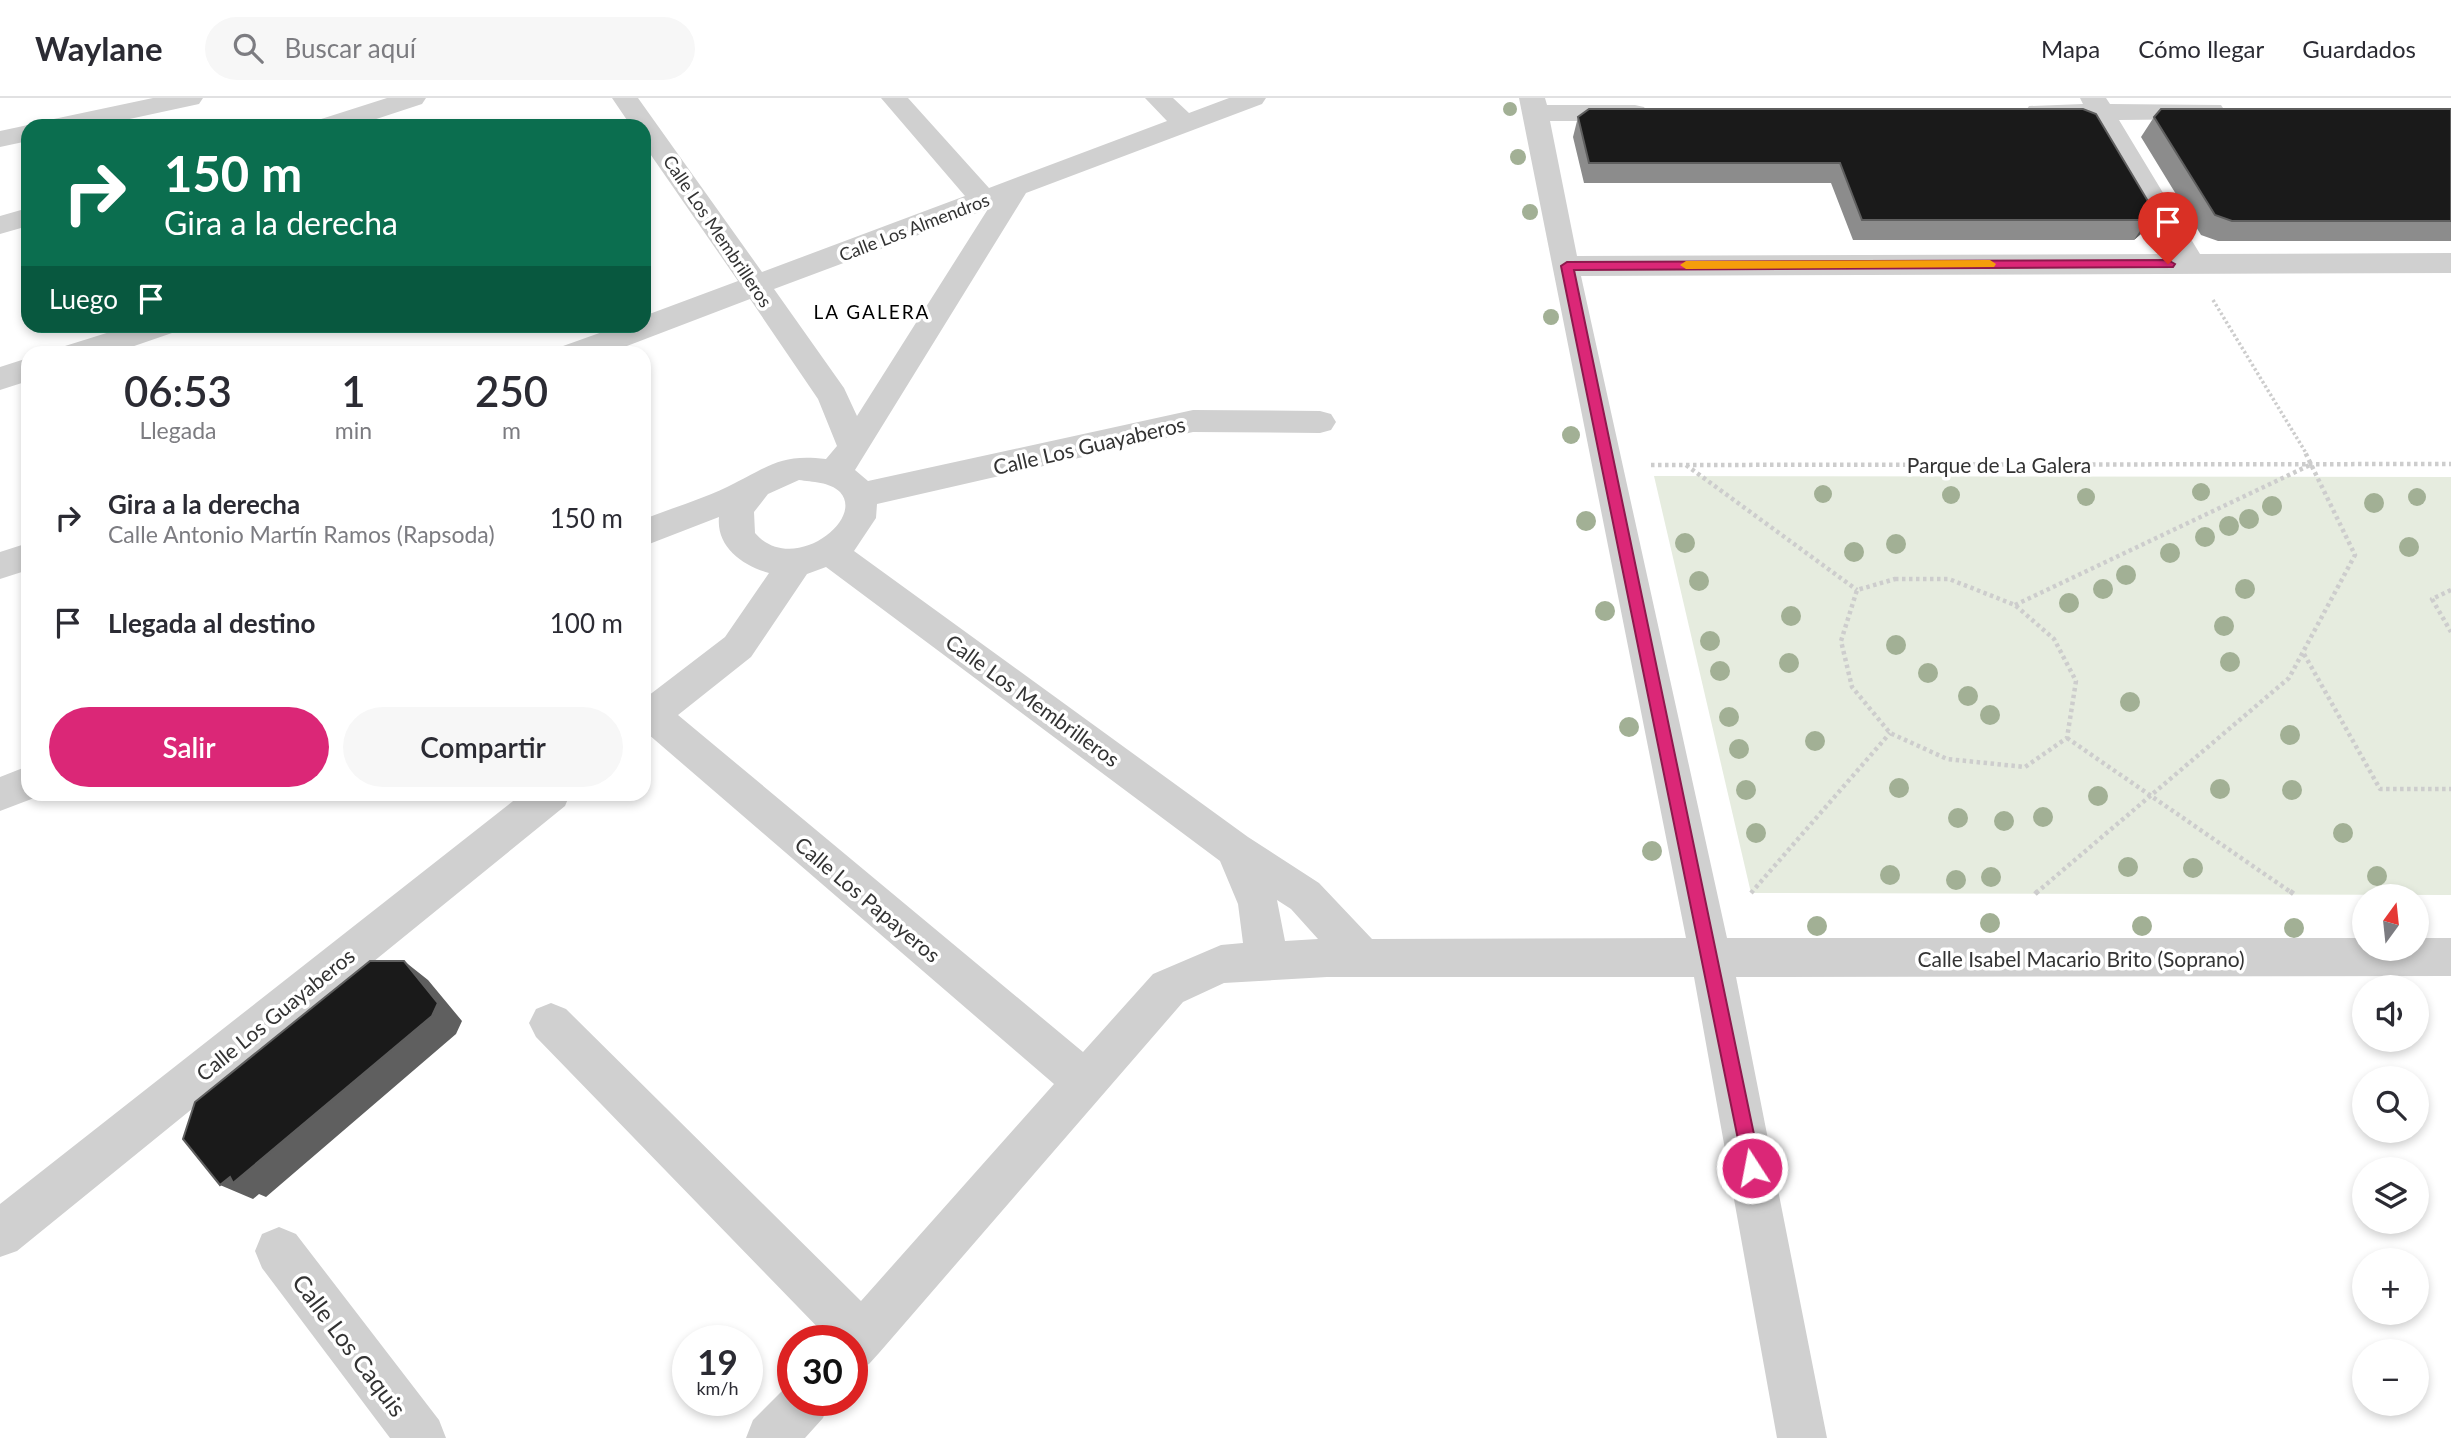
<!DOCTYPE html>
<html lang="es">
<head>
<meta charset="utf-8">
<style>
  :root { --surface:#fff; --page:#f7f7f7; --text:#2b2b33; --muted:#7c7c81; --line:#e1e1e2; --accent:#db2777 }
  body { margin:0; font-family:Lato,sans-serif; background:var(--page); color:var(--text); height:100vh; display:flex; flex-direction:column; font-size:26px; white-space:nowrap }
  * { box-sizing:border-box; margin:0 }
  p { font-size:23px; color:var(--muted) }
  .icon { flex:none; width:38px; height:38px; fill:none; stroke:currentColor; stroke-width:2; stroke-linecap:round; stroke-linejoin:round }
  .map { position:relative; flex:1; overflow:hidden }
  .panel { position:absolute; left:21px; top:248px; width:630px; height:455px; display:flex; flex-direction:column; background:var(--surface); border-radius:21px; box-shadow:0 4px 10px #0003 }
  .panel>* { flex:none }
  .hud { position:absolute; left:21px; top:21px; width:630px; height:214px; border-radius:21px; box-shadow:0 4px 10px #0003; background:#0b6e4f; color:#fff; overflow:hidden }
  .needle { width:46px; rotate:15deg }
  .controls { position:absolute; left:2352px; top:786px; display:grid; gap:14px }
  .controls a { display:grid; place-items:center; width:77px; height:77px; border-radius:50%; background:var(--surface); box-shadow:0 4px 10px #0003; font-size:35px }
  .speed { position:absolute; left:672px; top:1227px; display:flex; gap:14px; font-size:35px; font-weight:700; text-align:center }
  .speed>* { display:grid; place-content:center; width:91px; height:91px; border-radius:50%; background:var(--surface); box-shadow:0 4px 10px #0003; line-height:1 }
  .speed small { font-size:18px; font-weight:400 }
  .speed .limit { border:10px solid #d22; background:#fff; color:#111 }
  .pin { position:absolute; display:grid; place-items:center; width:60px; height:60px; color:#fff; margin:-72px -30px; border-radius:50% 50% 50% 0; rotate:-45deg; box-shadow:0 0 7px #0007 }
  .pin .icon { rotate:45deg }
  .me { position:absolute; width:77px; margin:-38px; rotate:349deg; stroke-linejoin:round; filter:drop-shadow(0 0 5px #0008) }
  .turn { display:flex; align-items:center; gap:24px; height:147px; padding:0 28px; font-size:32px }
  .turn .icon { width:91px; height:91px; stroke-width:2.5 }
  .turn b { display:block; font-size:49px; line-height:60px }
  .then { display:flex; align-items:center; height:66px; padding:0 28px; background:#0003; gap:14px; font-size:26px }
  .eta { display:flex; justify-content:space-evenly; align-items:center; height:119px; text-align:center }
  .eta b { font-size:42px; font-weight:600; line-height:49px }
  .action { display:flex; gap:14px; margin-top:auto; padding:14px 28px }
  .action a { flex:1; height:80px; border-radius:42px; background:var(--accent); color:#fff; font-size:28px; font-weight:600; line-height:80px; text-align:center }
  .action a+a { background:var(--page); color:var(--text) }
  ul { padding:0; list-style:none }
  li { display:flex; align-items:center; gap:21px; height:105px; padding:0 28px }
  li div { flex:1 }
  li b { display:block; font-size:26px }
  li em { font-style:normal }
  header { display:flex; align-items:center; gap:42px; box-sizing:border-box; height:98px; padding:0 35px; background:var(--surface); border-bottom:2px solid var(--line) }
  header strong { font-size:33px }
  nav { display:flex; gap:38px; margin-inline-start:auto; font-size:24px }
  .search { width:490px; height:63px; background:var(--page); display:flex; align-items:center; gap:18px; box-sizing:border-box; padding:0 24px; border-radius:38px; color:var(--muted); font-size:26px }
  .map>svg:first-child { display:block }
  .green { fill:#e6ecdf }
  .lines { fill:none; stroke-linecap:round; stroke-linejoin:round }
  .path-far2 { stroke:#cdcdcd; stroke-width:3.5; stroke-dasharray:2.5 2.5; stroke-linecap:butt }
  .path-far1 { stroke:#cdcdcd; stroke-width:4.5; stroke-dasharray:3.5 3.5; stroke-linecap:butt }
  .path { stroke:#cdcdcd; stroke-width:5; stroke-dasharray:4.5 4.5; stroke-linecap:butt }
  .minor { fill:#d0d0d0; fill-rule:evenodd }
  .tree { fill:#a2b095 }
  .wall { fill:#8c8c8c }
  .shaded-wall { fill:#5f5f5f }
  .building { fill:#1a1a1a; stroke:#5f5f5f; stroke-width:2 }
  .route { fill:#db2777; stroke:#8e194d; stroke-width:2 }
  .slow { fill:#f59e0b }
  .labels { text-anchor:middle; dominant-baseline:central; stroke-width:7; stroke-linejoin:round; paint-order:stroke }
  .far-street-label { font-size:18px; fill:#333; stroke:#fff }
  .far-neighbourhood-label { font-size:19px; letter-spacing:2px; fill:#000; stroke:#fff }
  .street-label { font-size:21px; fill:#333; stroke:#fff }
  .near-street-label { font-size:24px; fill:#333; stroke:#fff }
</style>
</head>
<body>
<header>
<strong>Waylane</strong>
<div class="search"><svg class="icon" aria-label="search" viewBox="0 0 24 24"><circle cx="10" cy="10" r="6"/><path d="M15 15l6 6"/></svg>Buscar aquí</div>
<nav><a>Mapa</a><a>Cómo llegar</a><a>Guardados</a></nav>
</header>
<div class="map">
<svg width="2451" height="1340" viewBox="0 0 2451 1340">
  <rect width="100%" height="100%" fill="#fff"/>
  <path class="green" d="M1654,378L2451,379V797L1751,795Z"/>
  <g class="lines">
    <path class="path-far2" d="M2213,202L2306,355"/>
    <path class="path-far1" d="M1651,367L2451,366
      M1686,367L1857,492
      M1895,481H1949L2015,507L2054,541L2076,583L2067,640L2025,669L1947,661L1890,635L1852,589L1841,543L1857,492Z
      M2451,492L2432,501L2451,534
      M2015,507L2312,366
      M2304,556L2380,691H2451
      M2067,640L2292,795
      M1751,795L1890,635
      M2036,795L2289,580L2355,457L2305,354"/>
    <path class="path" d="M2290,793L2295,797
      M2035,796L2038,793"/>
    <path class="minor" d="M153,0H203L199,6L97,28H46L49,22Z
      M387,0H426L422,6L355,28H315L318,22Z
      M612,0H638L762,174L965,98L881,0H908L989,90L1167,23L1145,0H1173L1189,15L1229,0H1266L1262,6L1026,95L855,372L868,383L1193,312L1320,313L1331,316L1336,324L1331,332L1320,335L1193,334L877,406L876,420L854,453L1248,739L1319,785L1372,841L1686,840L1519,0H1545L1547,7H1635L1644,9L1648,15L1644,21L1635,23H1550L1577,158L2171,156L2092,22L2029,20L2025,14L2029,8L2083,6L2080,0H2106L2110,6L2221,7L2225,13L2221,19L2212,21L2119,22L2200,156L2451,155V175L1581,178L1727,840H2364V850H2417V840H2451V878L1736,879L1827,1340H1777L1694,879H1327L1224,885L1183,904L879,1255L869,1266L852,1273V1242H830L536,939L529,925L536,911L551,905L566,911L861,1203L1054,986L648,636L644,638V601L725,539L769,475C743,468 716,449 719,419L644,448V421C674,409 707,400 735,385C772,366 783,356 826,361L837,348L818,301L750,201L606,256H559L563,248L619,228H644V218L738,183L644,47V28H631ZM988,111L857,318L844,290L774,191ZM799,382C812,384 830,384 840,394C866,422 792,478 755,435L754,414L768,396ZM826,469L1220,763L1238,806L1243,845L1221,847L1153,876L1083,954L678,617L751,559L807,476ZM1277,802L1291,811L1318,841L1285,843Z
      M28,27L33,28H28V43L0,49V33Z
      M28,110V128L0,136V118Z
      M129,228H176L172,235L111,256H61L65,248Z
      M28,260V283L0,292V269Z
      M28,445V472L0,481V454Z
      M28,668V696L42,697L0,713V679Z
      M522,696H570L565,708L17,1153L0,1159V1106Z
      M279,1129L296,1136L439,1322L446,1340H390L262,1170L255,1153L262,1136Z
      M793,1282V1302H830L823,1320L805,1340H746L753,1322Z"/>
  </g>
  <g class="tree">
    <circle cx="1510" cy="11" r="7"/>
    <circle cx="1518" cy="59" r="8"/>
    <circle cx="1530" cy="114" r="8"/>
    <circle cx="1551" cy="219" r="8"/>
    <circle cx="1571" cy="337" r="9"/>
    <circle cx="2201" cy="394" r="9"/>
    <circle cx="1823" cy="396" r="9"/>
    <circle cx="1951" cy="397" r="9"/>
    <circle cx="2086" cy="399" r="9"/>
    <circle cx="2417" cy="399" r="9"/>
    <circle cx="2374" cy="405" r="10"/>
    <circle cx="2272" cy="408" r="10"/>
    <circle cx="2249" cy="421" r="10"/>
    <circle cx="1586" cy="423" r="10"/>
    <circle cx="2229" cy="428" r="10"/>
    <circle cx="2205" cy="439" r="10"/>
    <circle cx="1685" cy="445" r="10"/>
    <circle cx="1896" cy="446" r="10"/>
    <circle cx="2409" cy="449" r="10"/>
    <circle cx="1854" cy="454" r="10"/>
    <circle cx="2170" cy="455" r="10"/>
    <circle cx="2126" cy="477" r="10"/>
    <circle cx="1699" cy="483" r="10"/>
    <circle cx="2103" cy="491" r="10"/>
    <circle cx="2245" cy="491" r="10"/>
    <circle cx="2069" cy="505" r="10"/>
    <circle cx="1605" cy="513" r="10"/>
    <circle cx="1791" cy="518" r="10"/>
    <circle cx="2224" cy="528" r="10"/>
    <circle cx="1710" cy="543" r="10"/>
    <circle cx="1896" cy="547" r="10"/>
    <circle cx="2230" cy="564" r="10"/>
    <circle cx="1789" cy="565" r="10"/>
    <circle cx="1720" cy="573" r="10"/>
    <circle cx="1928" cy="575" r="10"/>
    <circle cx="1968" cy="598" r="10"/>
    <circle cx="2130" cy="604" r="10"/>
    <circle cx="1990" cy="617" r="10"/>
    <circle cx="1729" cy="619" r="10"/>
    <circle cx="1629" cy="629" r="10"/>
    <circle cx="2290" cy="637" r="10"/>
    <circle cx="1815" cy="643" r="10"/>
    <circle cx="1739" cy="651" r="10"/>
    <circle cx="1899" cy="690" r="10"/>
    <circle cx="2220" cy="691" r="10"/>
    <circle cx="1746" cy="692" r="10"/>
    <circle cx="2292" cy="692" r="10"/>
    <circle cx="2098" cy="698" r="10"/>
    <circle cx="2043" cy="719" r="10"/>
    <circle cx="1958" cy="720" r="10"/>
    <circle cx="2004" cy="723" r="10"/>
    <circle cx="1756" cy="735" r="10"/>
    <circle cx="2343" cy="735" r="10"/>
    <circle cx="1652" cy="753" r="10"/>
    <circle cx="2128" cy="769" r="10"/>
    <circle cx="2193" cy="770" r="10"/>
    <circle cx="1890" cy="777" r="10"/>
    <circle cx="2377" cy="778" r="10"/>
    <circle cx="1991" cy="779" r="10"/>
    <circle cx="1956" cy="782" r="10"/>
    <circle cx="1990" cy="825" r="10"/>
    <circle cx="1817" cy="828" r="10"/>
    <circle cx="2142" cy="828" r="10"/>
    <circle cx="2294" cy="830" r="10"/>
  </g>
  <path class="wall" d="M2451,11V143H2218L2201,137L2141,39L2154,19Z
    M1578,19L2155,115L2142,135L2134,142H1853L1831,85H1584L1573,39Z"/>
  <path class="shaded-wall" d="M2155,115L2142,135L2134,142L2147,122Z
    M404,863L428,882L462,923L456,936L266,1099L259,1096L253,1101L220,1087Z"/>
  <path class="building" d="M1589,11H2083L2096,16L2155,115L2147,122H1862L1840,65H1589L1578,19Z
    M2161,11H2451V123H2232L2215,117L2154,19Z
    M370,863H404L438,905L432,918L233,1085L230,1079L220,1087L183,1041L195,1004Z"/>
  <path class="route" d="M2168,162L2175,166L2173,169L1574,172L1761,1070L1759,1076L1752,1079L1745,1076L1561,168L1567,164Z"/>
  <path class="slow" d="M1990,162L1996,166L1994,169L1686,171L1680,167L1686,163Z"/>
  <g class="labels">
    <g class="far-street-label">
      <text transform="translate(914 129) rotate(-21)">Calle Los Almendros</text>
      <text transform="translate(718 133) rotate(56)">Calle Los Membrilleros</text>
    </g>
    <g class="far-neighbourhood-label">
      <text x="872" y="213">LA GALERA</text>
    </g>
    <g class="street-label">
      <text transform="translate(1089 347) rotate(-13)">Calle Los Guayaberos</text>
      <text x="1999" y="366">Parque de La Galera</text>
      <text transform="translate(1033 602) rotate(36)">Calle Los Membrilleros</text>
      <text transform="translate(868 801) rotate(40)">Calle Los Papayeros</text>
      <text x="2081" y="860">Calle Isabel Macario Brito (Soprano)</text>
      <text transform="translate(275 916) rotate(-39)">Calle Los Guayaberos</text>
    </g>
    <g class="near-street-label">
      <text transform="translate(350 1247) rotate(53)">Calle Los Caquis</text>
    </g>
  </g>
</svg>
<div class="controls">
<a><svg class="needle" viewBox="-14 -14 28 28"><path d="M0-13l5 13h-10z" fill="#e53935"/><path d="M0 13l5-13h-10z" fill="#7c7c81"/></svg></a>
<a><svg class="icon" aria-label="sound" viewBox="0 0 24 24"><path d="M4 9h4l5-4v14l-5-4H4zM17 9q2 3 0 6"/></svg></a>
<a><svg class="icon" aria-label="search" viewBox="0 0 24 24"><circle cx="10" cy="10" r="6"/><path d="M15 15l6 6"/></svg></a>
<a><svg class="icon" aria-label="layers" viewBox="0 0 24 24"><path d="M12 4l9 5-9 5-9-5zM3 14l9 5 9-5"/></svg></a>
<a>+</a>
<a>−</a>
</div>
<div class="speed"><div>19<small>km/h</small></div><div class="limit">30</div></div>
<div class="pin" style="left:2168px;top:166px;background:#d93025"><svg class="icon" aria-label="arrive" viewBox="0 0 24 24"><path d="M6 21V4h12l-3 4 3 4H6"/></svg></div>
<svg class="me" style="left:1752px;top:1070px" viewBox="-20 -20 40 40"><circle r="17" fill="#db2777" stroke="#fff" stroke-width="3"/><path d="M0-11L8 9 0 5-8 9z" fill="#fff"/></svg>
<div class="hud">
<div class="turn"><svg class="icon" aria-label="right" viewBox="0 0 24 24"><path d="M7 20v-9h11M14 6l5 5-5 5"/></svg><div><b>150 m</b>Gira a la derecha</div></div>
<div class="then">Luego<svg class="icon" aria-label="arrive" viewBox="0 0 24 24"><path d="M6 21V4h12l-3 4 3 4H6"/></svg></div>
</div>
<section class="panel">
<div class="eta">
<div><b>06:53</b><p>Llegada</p></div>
<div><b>1</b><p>min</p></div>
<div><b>250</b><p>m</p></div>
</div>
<ul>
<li><svg class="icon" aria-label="right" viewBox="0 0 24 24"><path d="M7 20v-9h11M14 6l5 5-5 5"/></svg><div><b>Gira a la derecha</b><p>Calle Antonio Martín Ramos (Rapsoda)</p></div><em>150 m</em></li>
<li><svg class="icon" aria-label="arrive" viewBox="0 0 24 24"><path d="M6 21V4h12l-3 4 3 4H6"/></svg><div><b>Llegada al destino</b></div><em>100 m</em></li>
</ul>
<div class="action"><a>Salir</a><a>Compartir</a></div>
</section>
</div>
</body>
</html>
